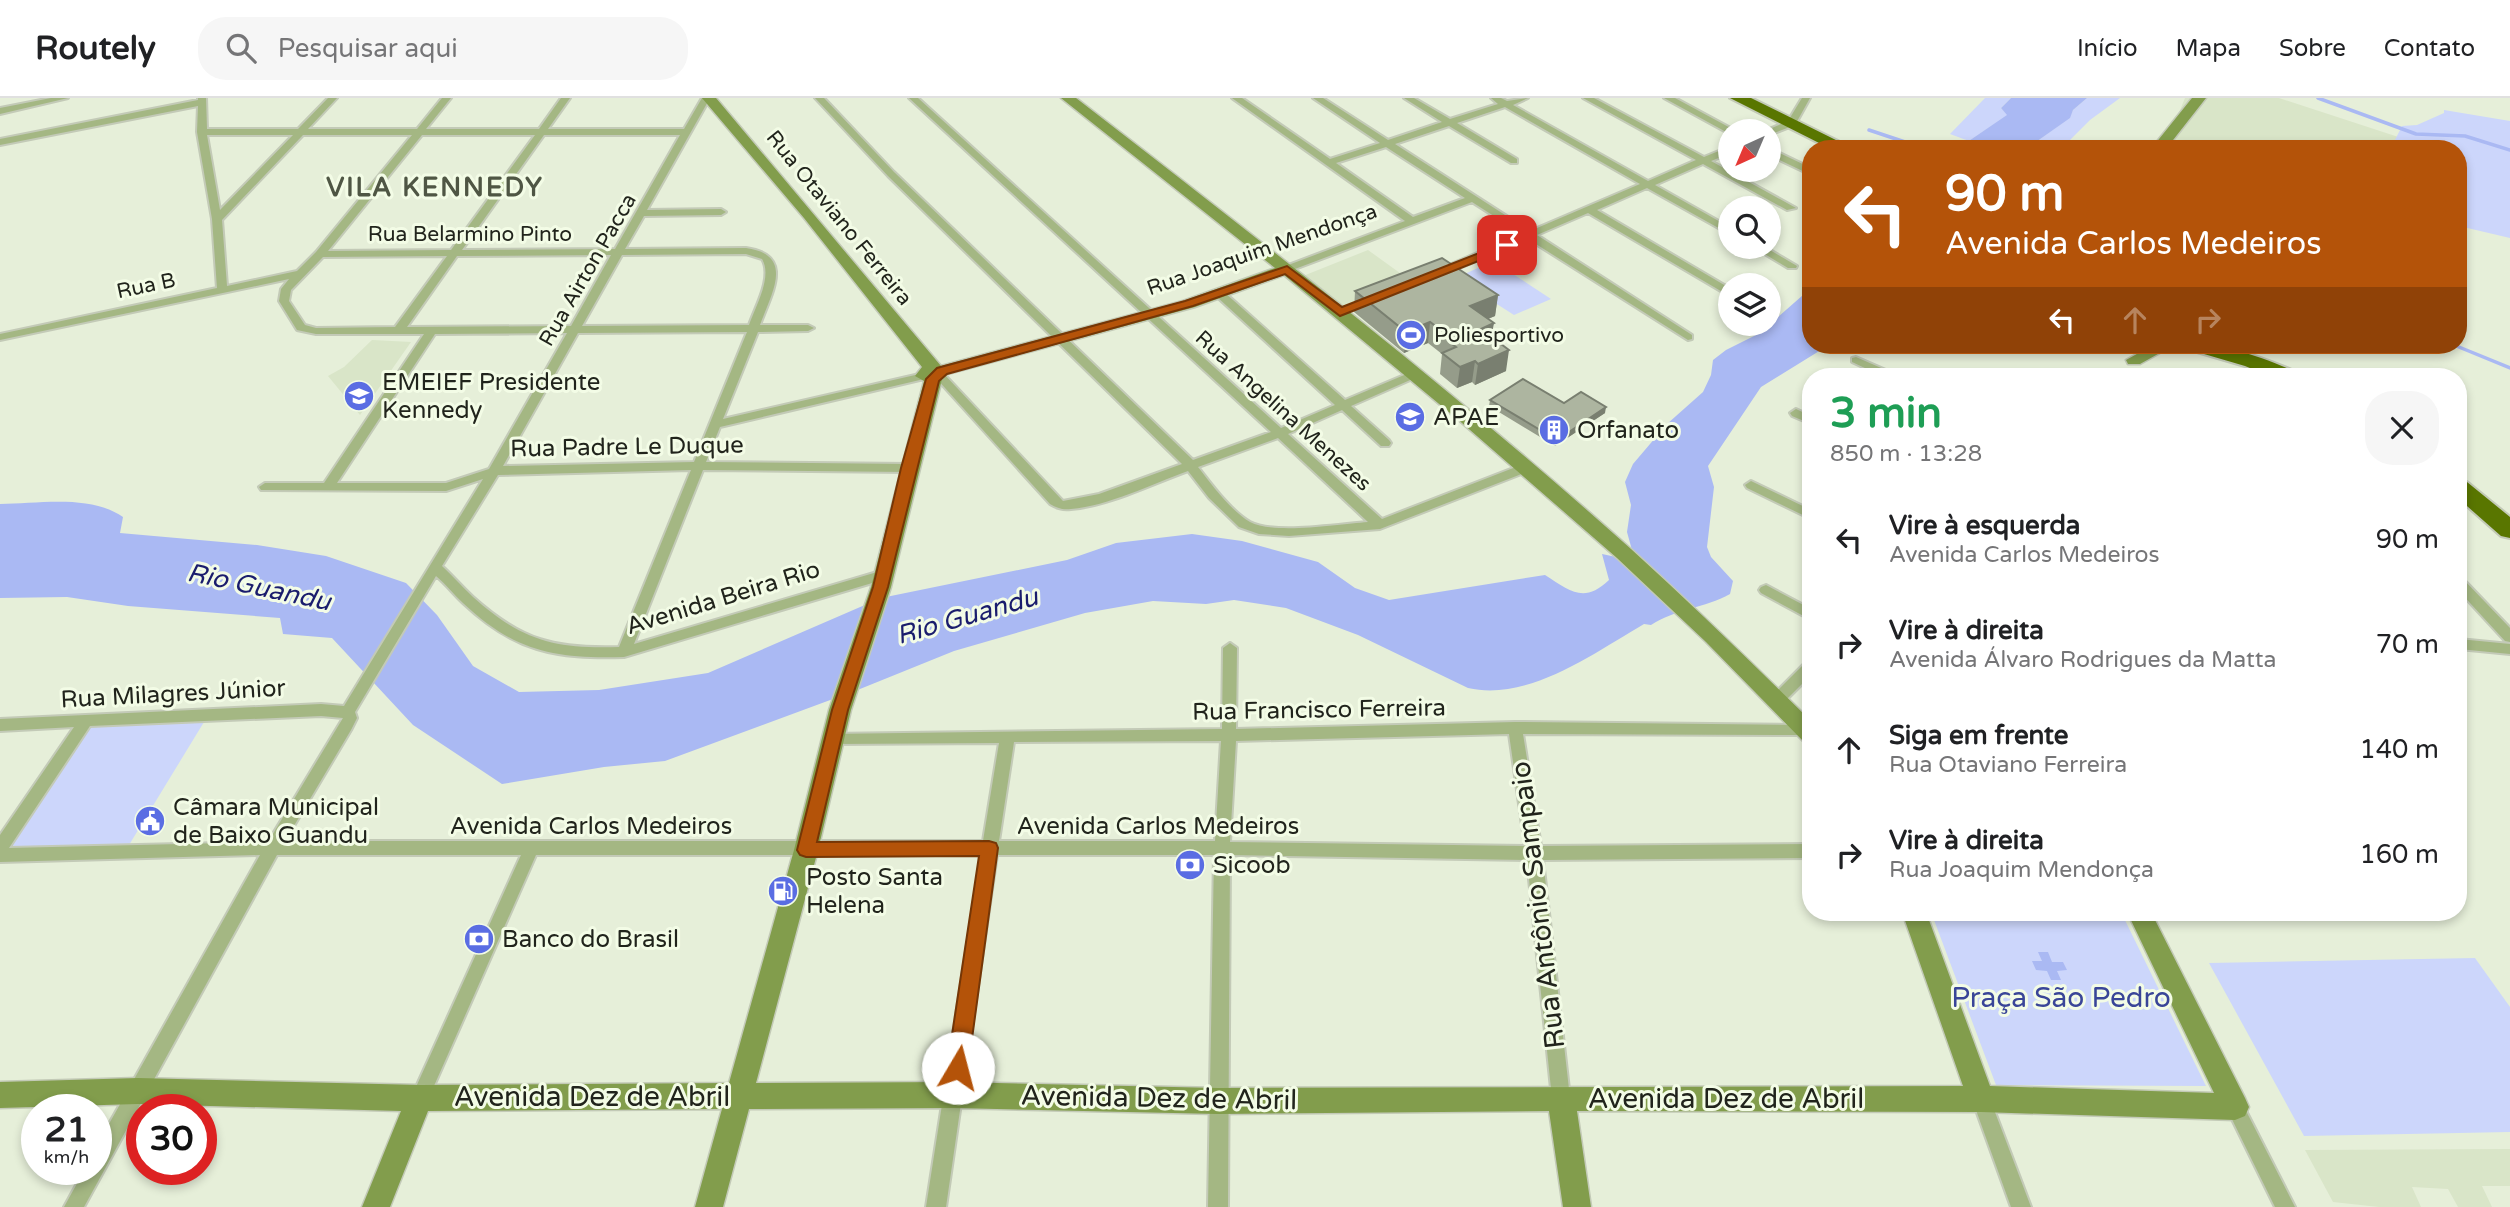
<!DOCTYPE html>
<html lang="pt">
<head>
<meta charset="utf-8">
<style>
  :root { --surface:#fff; --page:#f6f6f6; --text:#202124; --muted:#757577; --line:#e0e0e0 }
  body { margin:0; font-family:"Varela Round",sans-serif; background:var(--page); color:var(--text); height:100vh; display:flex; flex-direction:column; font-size:26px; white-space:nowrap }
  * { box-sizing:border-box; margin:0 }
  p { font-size:23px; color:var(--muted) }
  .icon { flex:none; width:38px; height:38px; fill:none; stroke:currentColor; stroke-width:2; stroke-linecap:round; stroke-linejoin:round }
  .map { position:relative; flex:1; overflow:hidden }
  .drawer { position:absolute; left:1802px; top:270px; width:665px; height:553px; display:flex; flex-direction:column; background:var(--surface); border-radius:28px; box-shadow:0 4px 10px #0003 }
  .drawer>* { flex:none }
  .top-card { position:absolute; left:1802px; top:42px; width:665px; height:214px; border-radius:28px; box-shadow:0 4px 10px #0003; background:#b45309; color:#fff; overflow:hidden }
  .needle { width:46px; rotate:224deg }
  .tools { position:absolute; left:1718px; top:21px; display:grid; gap:14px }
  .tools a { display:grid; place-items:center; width:63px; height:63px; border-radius:50%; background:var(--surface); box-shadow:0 4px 10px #0003; font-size:35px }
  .speed { position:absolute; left:21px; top:996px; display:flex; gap:14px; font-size:35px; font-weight:700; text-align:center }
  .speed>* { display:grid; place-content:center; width:91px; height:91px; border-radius:50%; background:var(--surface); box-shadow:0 4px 10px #0003; line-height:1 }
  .speed small { font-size:18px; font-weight:400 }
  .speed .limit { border:10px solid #d22; background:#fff; color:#111 }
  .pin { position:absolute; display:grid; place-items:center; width:60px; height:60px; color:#fff; margin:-30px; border-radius:14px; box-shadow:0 4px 10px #0006 }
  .me { position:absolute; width:77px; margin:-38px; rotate:8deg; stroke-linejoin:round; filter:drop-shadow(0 0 5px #0008) }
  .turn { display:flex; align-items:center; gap:24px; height:147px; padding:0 28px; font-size:32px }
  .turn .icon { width:91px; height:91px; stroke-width:2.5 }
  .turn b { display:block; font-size:49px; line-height:60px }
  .lanes { display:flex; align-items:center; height:66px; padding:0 28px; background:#0003; justify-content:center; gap:35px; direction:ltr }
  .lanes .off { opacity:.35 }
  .round { display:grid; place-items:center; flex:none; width:74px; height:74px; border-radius:28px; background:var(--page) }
  .head { display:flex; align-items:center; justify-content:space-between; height:119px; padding:0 28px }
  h1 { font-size:42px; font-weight:800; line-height:52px; color:#1e9e55 }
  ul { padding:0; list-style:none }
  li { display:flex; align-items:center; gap:21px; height:105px; padding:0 28px }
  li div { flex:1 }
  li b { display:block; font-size:26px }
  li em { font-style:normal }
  header { display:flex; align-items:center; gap:42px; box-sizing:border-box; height:98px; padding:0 35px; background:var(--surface); border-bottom:2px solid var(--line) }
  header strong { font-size:33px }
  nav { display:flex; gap:38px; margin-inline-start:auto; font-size:24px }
  .search { width:490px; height:63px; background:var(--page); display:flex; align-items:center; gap:18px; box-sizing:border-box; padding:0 24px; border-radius:28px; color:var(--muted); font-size:26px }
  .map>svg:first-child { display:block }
  .built { fill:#d9e5c8 }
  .green { fill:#ccd6fb }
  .water { fill:#aab9f3 }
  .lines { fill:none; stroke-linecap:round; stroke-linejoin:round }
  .stream { stroke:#aab9f3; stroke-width:3.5 }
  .street-casing { stroke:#c3cab7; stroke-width:4 }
  .secondary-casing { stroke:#c3cab7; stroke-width:3 }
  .highway-casing { stroke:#c3cab7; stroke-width:4 }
  .street { fill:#a4b783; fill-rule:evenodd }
  .secondary { fill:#829d4c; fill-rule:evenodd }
  .highway { fill:#597600; fill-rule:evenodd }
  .wall { fill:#959c8a }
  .shaded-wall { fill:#797f70 }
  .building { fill:#adb5a0; stroke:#797f70; stroke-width:2 }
  .route { fill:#b45309; stroke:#753606; stroke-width:2 }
  .labels { text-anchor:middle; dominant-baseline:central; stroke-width:6; stroke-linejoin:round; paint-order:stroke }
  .far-street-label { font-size:21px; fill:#21241c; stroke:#f3fce6 }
  .far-poi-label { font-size:21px; fill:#21241c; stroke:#f3fce6; text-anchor:start }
  .poi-label { font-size:24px; fill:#21241c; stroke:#f3fce6; text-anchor:start }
  .street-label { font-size:24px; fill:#21241c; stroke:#f3fce6 }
  .far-district-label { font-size:26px; font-weight:bold; letter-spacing:2px; fill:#4f5644; stroke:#f3fce6 }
  .water-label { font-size:26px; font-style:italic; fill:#1a1d6d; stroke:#f3fce6 }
  .near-street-label { font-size:28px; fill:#21241c; stroke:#f3fce6 }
  .near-park-label { font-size:28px; fill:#394598; stroke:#f3fce6 }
</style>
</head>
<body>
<header>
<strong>Routely</strong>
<div class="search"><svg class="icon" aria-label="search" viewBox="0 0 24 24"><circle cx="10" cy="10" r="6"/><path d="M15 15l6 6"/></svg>Pesquisar aqui</div>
<nav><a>Início</a><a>Mapa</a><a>Sobre</a><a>Contato</a></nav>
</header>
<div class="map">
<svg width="2510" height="1109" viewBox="0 0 2510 1109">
  <rect width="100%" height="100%" fill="#e6efd9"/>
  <path class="built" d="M2185,0H2279L2435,51H2164Z
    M1368,152L1411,183L1345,211L1303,178Z
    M372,242L411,244L360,317L328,278L344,269Z
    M2510,1051V1088H2482L2492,1109H2458L2448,1091L2412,1089L2421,1109H2379L2333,1104L2305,1052Z"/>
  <path class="green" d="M1985,0H2011L2001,10L2008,17L1969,43L1950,36Z
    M2087,0H2120L2090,22L2061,51H2026L2069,20L2073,12Z
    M2444,12L2510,23V140L2459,128V51H2414L2394,44L2402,28L2417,27L2444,15Z
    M1493,163L1551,201L1514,217L1456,180Z
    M204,624L129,747L4,751L88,627Z
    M1931,814H2121L2206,988L1996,987Z
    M2475,860L2510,909V1034L2304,1038L2209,865Z"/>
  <path class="water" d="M2011,0H2087L2073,12L2070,20L2026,51H1957L2007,17L2001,10Z
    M1811,190V247H1829L1761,289L1708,368L1714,389L1707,449L1711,459L1733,483L1730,496C1705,510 1675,511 1651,527L1644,526C1594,555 1528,604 1468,590L1358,537L1286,510L1234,502L1206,506L1153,503L1085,515L954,553L860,591L665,663L604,669L502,686L413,627L332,540L283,536L280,520L128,508L67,499L0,500V406C38,406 90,396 123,419L120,435L257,447L326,458L406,485L437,517L473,568L519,594L599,592L708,575L881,500L1067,462L1116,445L1192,436L1242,443L1318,464L1355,490L1389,502L1545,477C1570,493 1584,506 1609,482L1602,456L1635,463L1627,434L1631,407L1625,384L1633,366L1667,326L1703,294L1711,277L1713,262L1726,252L1760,235Z
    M2038,854H2048L2052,864H2063L2067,872L2057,873L2061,882H2051L2047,873L2036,872L2032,863H2042Z"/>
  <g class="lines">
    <path class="stream" d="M2318,0L2416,36L2465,38L2510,52
      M1869,32L1926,51
      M2454,247L2510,270"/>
    <g class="street-casing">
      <path id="street" d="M51,0H68L0,16V10Z
        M198,0H206L207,31H298L328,0H337L308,31H417L442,0H451L426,31H539L561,0H570L548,31H684L702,0H710L647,112L721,111L726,114L721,117L644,118L625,151L746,150C796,157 771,196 760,227H808L814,230L808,233L758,234L723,321L924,275L930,278L924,281L720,329L706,364L908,366L914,370L908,374L703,372L634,546L884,472L889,474L891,477L889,480L624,559C555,561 515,554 463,505C454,497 446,486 436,478L355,614L357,620L351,632L285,743H983L999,645L833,646L828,644L826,640L828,636L1222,631L1223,550L1230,545L1237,550L1236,631L1515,624L1810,627L1811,633L1805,637L1523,636L1541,748L1811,746V760L1543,762L1570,1000L1567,1006L1561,1009L1555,1006L1552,1000L1527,762L1230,757L1228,1109H1208L1214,757H997L946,1109H926L981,757H536L426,1006L420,1009L414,1006L411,1000L521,757H277L84,1109H64L85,1071H96V1049L260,757L0,764V737L74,629L0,633V621L321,606L344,608L483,381L446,393L261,392L259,389L265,385H324L424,236H316L297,232L279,203L281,191L289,181L0,242V236L217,190L212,121L197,34L198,8L0,47V41L198,2ZM207,37H293L220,112ZM303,37H412L316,154L297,173L227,188L222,122ZM422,37H535L451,152L328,153ZM544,37H680L615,151L462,152ZM746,156L762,161C773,179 755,209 749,227L582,228L622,157ZM611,157L571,228L407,229L457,158ZM447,158L395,229L316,230L305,227L289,203L291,192L323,159ZM747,234L694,364L503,368L578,235ZM567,235L489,371L446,385H337L435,236ZM691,372L619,549C555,551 522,543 473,499C462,489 453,478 442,468L498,377ZM321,618L343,620L268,744L9,750L90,628ZM1509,636L1525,748L1230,744L1236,643ZM1221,643L1215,743H999L1014,644Z
        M815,0H824L894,74L1193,362L1271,334L909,0H918L1281,330L1335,307L1216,198V194H1224L1345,302L1409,275H1417V279L1351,308L1389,342L1391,345L1389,348H1381L1342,312L1288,336L1382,421L1521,367L1525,366L1531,370L1529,373L1380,431L1289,438L1259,436L1239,429L1209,400L1188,373C1152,386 1108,408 1071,411C1062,412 1057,410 1050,406L936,280V276H944L1063,403L1099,396L1182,366L888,78ZM1278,340L1368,424C1340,426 1274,437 1250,424C1231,413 1212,387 1198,369Z
        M1232,0H1242L1330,61L1380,45L1313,0H1323L1388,42L1442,24L1404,0H1414L1450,21L1498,6L1491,0H1501L1507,3L1528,0L1513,7L1648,83L1696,62L1583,0H1594L1704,59L1731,48V55L1711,63L1796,110L1787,112L1703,66L1655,87L1731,130V137L1647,90L1597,112L1731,191V199L1588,115L1537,137L1692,237V241L1688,242L1528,141L1443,177H1435V173L1522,136L1472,104L1287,174L1283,173V169L1405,123ZM1505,9L1640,86L1530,133L1395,46L1449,28L1511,65H1517V61L1457,25ZM1386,49L1465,100L1413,119L1336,65Z
        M1664,0H1675L1736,33L1728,35Z
        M1802,0H1810L1795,27L1769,37V33H1765L1788,23Z
        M1769,50L1811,70V77L1769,57Z
        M1753,149H1765L1797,168L1796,170H1788Z
        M1371,199L1376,202L1375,204L1340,217L1335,214Z
        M1856,259L1895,276L1897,278H1882L1852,264V260Z
        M1796,311L1811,318V326L1792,318L1790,315Z
        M1751,383L1811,412V421L1747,390L1745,387Z
        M2459,480L2464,482L2510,530V544L2505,543L2459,493Z
        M1766,487L1811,511V522L1761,495L1759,492L1761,489Z
        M2459,541L2510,546V556L2459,551Z
        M1811,563V577L1782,606H1772L1770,602L1772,598L1806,564Z
        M1981,992L1987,995L1990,1001L2031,1109H2011L1972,1001L1975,995Z
        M2235,1000L2241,1003L2295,1109H2275L2226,1009L2229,1003Z"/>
    </g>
    <g class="secondary-casing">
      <path id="secondary" d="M702,0H716L941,268L1183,203L1275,170L1061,0H1076C1265,146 1453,292 1631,451C1693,507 1752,565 1811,623V646L1803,643L1706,544L1617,460L1462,325L1284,177L1195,209L940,278L942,281L891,489L851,612L818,752L756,985L954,984L1218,990L1963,988L1902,814H1926L1990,988L2214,995L2127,814H2151L2245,1000L2249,1009L2245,1018L2235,1022L1981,1014L1577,1013L1591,1109H1563L1549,1013L1218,1016L954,1010L749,1011L723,1109H695L722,1011L428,1013L390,1109H362L401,1013L138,1006L0,1010V984L138,980L420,987L729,985L794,752L829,612L871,489L924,283L915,278L922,269L804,120Z
        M2192,0H2206L2166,51H2151Z
        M2153,247H2174L2140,266H2128L2126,262Z"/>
    </g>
    <g class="highway-casing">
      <path id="highway" d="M1730,0H1751L1854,51H1831Z
        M2184,247C2227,247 2254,256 2294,273L2297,278H2269L2245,268L2187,251Z
        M2459,381L2467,384L2510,419V440L2501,438L2459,401Z"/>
    </g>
    <use href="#street" class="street"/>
    <use href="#secondary" class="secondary"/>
    <use href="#highway" class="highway"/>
  </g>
  <path class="wall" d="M1355,193L1498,197L1495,218L1488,221L1492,239L1506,273L1475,287L1472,284L1457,290L1440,276L1442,256L1428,245L1404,255L1354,214Z
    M1490,302L1564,305L1605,315L1555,348L1489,308Z"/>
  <path class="shaded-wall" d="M1498,197L1495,218L1467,229L1470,208Z
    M1430,224L1428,245L1404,255L1406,234Z
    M1494,225L1490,246L1481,231Z
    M1509,252L1506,273L1475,287L1478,266Z
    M1475,263L1472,284L1457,290L1460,269Z
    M1606,309L1605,315L1555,348L1557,342Z"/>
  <path class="building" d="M1442,160L1498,197L1470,208L1494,225L1481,231L1509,252L1478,266L1475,263L1460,269L1442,255L1456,249L1452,246L1457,244L1430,224L1406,234L1355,193Z
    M1523,281L1564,305L1581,294L1606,309L1557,342L1490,302Z"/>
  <path class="route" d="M1507,144L1512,147L1511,150L1340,218L1285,176L1193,208L947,276L939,283L888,489L848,612L817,744L989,743L996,745L998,750L968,970L965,976L958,979L950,976L947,970L979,758L806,759L800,757L797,752L832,612L873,489L901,370L926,281L937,270L1185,203L1287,168L1342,209Z"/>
  <defs>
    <g id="stadium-disc" transform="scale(1.575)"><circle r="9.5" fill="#5a6de3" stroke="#f3fce6"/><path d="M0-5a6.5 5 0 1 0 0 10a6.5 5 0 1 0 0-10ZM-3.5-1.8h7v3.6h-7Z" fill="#fff"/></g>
    <g id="school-disc" transform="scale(1.575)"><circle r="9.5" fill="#5a6de3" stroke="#f3fce6"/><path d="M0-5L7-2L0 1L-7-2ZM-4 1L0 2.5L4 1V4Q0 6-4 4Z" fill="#fff"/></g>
    <g id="building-disc" transform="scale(1.575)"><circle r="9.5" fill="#5a6de3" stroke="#f3fce6"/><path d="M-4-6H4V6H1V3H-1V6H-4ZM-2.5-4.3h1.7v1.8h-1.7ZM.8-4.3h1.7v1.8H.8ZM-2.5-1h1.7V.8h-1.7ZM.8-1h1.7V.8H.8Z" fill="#fff"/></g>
    <g id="civic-disc" transform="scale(1.575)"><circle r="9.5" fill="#5a6de3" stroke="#f3fce6"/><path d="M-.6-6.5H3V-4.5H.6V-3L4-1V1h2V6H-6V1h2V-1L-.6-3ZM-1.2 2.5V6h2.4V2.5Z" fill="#fff"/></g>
    <g id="bank-disc" transform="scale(1.575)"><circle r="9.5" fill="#5a6de3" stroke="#f3fce6"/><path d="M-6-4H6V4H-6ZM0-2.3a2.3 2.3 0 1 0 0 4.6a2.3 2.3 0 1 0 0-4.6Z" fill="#fff"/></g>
    <g id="fuel-disc" transform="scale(1.575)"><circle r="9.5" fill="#5a6de3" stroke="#f3fce6"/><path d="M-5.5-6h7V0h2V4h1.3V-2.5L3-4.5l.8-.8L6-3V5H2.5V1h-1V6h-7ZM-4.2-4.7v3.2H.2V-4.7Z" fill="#fff"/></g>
  </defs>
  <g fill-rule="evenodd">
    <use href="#stadium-disc" x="1411" y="237"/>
    <use href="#school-disc" x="359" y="298"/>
    <use href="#school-disc" x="1410" y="319"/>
    <use href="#building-disc" x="1554" y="332"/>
    <use href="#civic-disc" x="150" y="723"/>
    <use href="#bank-disc" x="1190" y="767"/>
    <use href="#fuel-disc" x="783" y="793"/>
    <use href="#bank-disc" x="479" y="841"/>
  </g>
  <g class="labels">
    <g class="far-street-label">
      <text transform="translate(839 120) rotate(51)">Rua Otaviano Ferreira</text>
      <text x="470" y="136">Rua Belarmino Pinto</text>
      <text transform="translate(1262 152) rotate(-19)">Rua Joaquim Mendonça</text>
      <text transform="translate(588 172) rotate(-60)">Rua Airton Pacca</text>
      <text transform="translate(146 188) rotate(-12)">Rua B</text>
      <text transform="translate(1283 313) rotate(42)">Rua Angelina Menezes</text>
    </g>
    <g class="far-poi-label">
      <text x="1434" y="237">Poliesportivo</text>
    </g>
    <g class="poi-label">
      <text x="382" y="284">EMEIEF Presidente<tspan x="382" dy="28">Kennedy</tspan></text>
      <text x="1433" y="319">APAE</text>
      <text x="1577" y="332">Orfanato</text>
      <text x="173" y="709">Câmara Municipal<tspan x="173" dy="28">de Baixo Guandu</tspan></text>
      <text x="1213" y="767">Sicoob</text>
      <text x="806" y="779">Posto Santa<tspan x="806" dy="28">Helena</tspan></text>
      <text x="502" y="841">Banco do Brasil</text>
    </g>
    <g class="street-label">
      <text transform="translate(627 349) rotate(-1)">Rua Padre Le Duque</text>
      <text transform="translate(723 500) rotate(-17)">Avenida Beira Rio</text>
      <text transform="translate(173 596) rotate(-3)">Rua Milagres Júnior</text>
      <text transform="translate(1319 612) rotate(-1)">Rua Francisco Ferreira</text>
      <text x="591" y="728">Avenida Carlos Medeiros</text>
      <text x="1158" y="728">Avenida Carlos Medeiros</text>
    </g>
    <g class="far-district-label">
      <text x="435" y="89">VILA KENNEDY</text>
    </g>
    <g class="water-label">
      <text transform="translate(259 489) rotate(12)">Rio Guandu</text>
      <text transform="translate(967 518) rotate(-16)">Rio Guandu</text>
    </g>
    <g class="near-street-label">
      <text transform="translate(1538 807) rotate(-97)">Rua Antônio Sampaio</text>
      <text x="592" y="999">Avenida Dez de Abril</text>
      <text transform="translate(1159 1000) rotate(1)">Avenida Dez de Abril</text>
      <text x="1726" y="1001">Avenida Dez de Abril</text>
    </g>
    <g class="near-park-label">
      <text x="2061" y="900">Praça São Pedro</text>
    </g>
  </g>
</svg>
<div class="tools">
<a><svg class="needle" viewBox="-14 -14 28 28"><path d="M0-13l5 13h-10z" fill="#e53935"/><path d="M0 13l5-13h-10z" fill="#757577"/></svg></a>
<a><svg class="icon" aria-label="search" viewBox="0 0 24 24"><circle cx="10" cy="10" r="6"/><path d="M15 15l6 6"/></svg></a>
<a><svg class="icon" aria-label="layers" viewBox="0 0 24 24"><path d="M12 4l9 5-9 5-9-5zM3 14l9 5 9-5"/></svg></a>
</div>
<div class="speed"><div>21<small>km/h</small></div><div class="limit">30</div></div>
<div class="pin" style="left:1507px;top:147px;background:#d93025"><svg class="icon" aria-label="arrive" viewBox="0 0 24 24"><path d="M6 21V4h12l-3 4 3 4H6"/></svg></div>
<svg class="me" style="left:958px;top:970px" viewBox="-20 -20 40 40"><circle r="19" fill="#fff"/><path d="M0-13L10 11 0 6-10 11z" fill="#b45309"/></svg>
<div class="top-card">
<div class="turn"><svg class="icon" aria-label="left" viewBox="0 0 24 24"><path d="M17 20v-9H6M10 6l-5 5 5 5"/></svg><div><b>90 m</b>Avenida Carlos Medeiros</div></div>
<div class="lanes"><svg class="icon" aria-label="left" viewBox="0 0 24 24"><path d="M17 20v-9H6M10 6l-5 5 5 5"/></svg><svg class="icon off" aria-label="ahead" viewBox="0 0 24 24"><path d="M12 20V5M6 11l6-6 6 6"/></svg><svg class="icon off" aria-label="right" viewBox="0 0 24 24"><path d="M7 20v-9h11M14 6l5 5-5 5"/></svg></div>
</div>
<section class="drawer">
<div class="head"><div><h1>3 min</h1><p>850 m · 13:28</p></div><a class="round"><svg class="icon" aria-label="close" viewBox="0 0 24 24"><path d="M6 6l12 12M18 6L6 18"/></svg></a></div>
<ul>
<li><svg class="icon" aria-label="left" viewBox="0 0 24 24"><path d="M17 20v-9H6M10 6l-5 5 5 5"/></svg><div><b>Vire à esquerda</b><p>Avenida Carlos Medeiros</p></div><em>90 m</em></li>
<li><svg class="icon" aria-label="right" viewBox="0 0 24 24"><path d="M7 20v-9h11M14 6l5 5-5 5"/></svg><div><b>Vire à direita</b><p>Avenida Álvaro Rodrigues da Matta</p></div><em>70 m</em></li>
<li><svg class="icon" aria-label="ahead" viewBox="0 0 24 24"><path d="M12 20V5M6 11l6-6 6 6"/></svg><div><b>Siga em frente</b><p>Rua Otaviano Ferreira</p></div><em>140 m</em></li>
<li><svg class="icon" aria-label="right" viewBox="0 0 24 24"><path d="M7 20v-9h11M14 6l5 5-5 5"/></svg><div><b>Vire à direita</b><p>Rua Joaquim Mendonça</p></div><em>160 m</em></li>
</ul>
</section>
</div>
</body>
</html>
